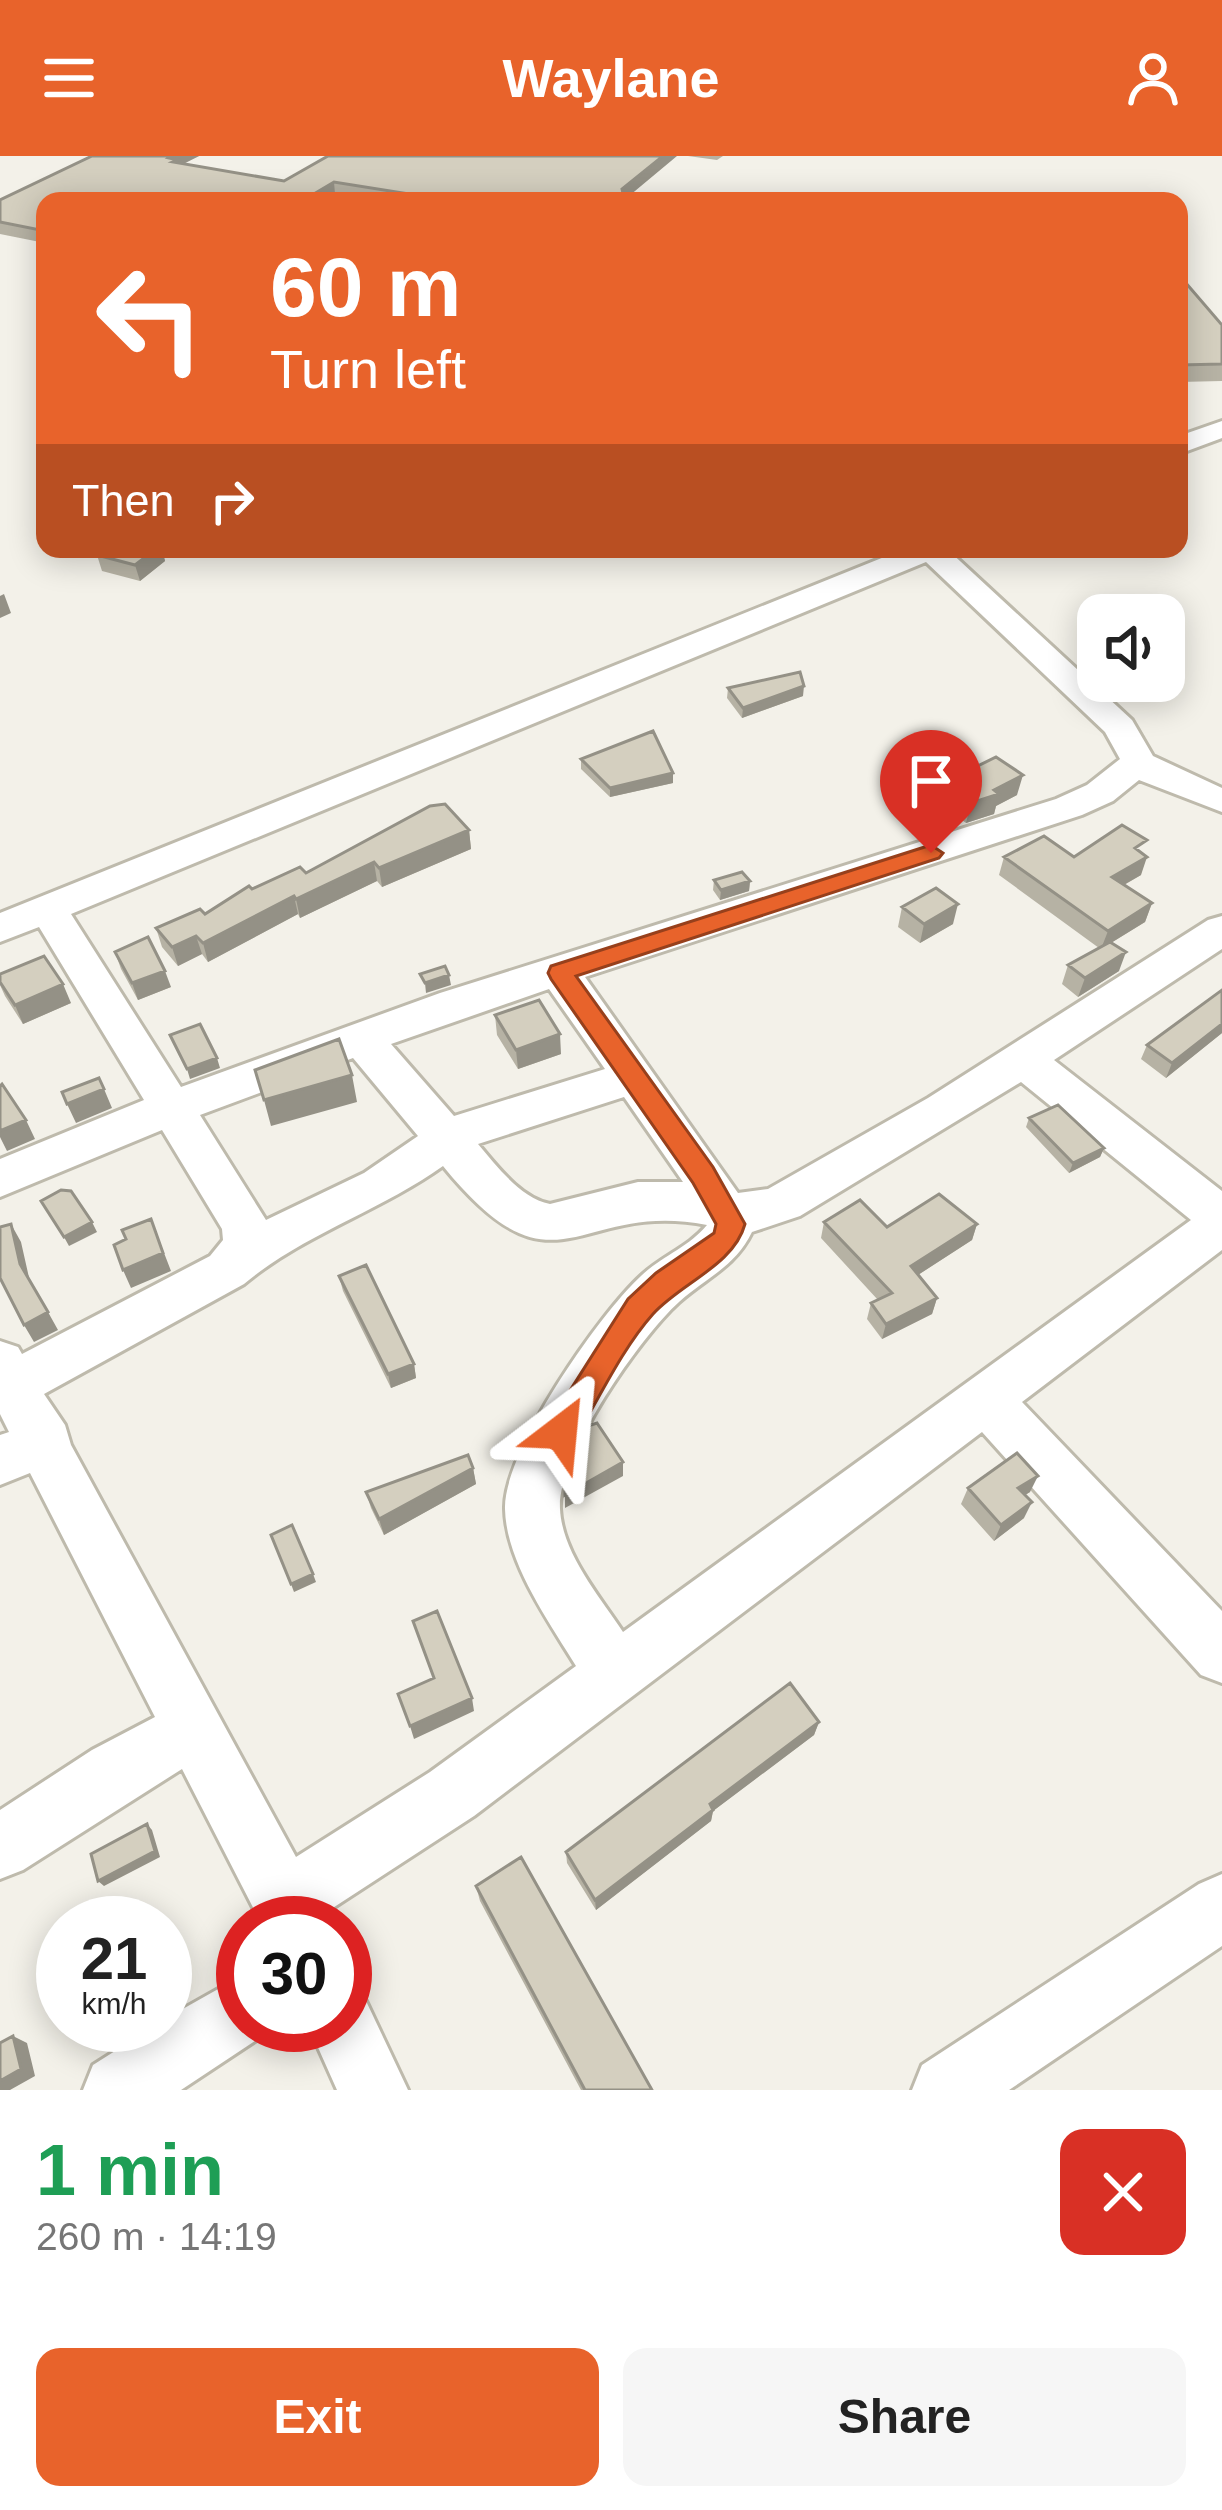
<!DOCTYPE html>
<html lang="en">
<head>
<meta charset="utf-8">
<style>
  :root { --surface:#fff; --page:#f6f6f6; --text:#222; --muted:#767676; --accent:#e8632b }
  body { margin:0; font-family:Arial,sans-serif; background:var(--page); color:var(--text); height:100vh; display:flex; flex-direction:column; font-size:45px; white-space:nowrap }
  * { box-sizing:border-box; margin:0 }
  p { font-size:39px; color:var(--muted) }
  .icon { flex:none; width:66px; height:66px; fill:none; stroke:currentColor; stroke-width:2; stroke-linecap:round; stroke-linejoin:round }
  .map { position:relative; height:1934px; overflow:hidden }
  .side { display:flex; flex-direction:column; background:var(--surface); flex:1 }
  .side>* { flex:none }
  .top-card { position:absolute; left:36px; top:36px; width:1152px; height:366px; border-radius:24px; box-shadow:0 6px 30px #0003; background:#e8632b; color:#fff; overflow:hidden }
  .controls { position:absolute; left:1077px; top:438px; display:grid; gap:24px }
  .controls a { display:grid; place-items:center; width:108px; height:108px; border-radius:24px; background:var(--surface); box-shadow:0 6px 30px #0003; font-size:60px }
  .speed { position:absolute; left:36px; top:1740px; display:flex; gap:24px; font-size:60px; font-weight:700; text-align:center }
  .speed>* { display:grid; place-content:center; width:156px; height:156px; border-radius:50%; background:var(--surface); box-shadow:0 6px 30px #0003; line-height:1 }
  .speed small { font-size:30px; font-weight:400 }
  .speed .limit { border:18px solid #d22; background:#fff; color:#111 }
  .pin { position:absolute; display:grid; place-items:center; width:102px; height:102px; color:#fff; margin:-123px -51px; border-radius:50% 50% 50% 0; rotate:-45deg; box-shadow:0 0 12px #0007 }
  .pin .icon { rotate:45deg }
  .me { position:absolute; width:132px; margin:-66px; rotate:29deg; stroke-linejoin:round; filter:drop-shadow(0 0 9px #0008) }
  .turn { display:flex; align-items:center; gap:42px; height:252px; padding:0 36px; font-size:54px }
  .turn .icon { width:156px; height:156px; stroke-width:2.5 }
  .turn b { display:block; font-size:84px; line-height:102px }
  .then { display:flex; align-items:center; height:114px; padding:0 36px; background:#0003; gap:24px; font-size:45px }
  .round { display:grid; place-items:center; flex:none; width:126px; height:126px; border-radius:24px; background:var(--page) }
  .summary { display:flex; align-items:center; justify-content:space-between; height:204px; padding:0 36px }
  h1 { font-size:72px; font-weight:600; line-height:90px; color:#1e9e55 }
  .button { display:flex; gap:24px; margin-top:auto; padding:24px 36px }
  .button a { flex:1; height:138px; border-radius:24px; background:var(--accent); color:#fff; font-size:48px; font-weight:600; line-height:138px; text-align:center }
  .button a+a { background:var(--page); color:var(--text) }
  header { display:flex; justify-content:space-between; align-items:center; height:156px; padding:0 36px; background:var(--accent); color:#fff; font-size:54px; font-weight:600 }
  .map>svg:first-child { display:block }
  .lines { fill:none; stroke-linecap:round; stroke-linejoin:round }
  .minor-casing { stroke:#bebaac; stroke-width:6 }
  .minor { fill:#fff; fill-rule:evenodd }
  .wall { fill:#b6b2a4 }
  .shaded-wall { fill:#949186 }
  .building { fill:#d4cfbf; stroke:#949186; stroke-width:3 }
  .route { fill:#e8632b; stroke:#97401c; stroke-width:3 }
</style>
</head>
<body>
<header><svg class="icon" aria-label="menu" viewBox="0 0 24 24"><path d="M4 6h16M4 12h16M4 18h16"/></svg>Waylane<svg class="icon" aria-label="person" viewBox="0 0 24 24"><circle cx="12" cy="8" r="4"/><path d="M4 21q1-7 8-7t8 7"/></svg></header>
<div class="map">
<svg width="1222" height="1934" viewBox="0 0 1222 1934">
  <rect width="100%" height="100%" fill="#f3f1e9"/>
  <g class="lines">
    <g class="minor-casing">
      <path id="minor" d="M1222,265V282L1179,298V280Z
        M904,393H947L1132,564L1153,600L1222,632V656L1139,624L1113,645L1082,659L585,821L738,1037L768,1033L928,942L1208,764L1222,760V793L1054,904L1222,1035V1094L1022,1246L1222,1455V1527L1201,1519L982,1276L474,1660L325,1757L329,1767H261L182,1613L23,1714L0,1723V1654L92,1594L155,1561L30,1317L0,1329V1279L9,1276L0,1258V1185L18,1191L22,1198L210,1100L223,1084L222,1073L162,974L0,1041V1003L144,944L39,771L0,786V757ZM926,406L1105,576L1120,603L1087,629L1056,643L440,837L181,931L71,758ZM549,833L605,913L454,960L391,888ZM353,902L418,980L364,1017L266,1064L200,959ZM1021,926L1191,1064L623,1476C600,1441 562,1397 560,1353C557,1300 640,1181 679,1146C707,1121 735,1111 752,1076L800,1060ZM624,941L683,1026H638L550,1048C520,1042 497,1010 478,988ZM443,1010C557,1150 576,1043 707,1069C689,1091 662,1100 642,1119C600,1157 503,1296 505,1353C506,1406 549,1466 576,1510L430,1616L296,1701L71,1289L65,1269L44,1238L244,1128C302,1079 380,1055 443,1010Z
        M1222,1718V1790L1009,1934H912L922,1909L1199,1728Z
        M243,1819V1869H270L267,1877L181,1934H83L93,1909L156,1869H165V1863Z
        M345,1836L366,1845L408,1934H337L308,1869H345Z"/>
    </g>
    <use href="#minor" class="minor"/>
  </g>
  <path class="wall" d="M92,0H199L183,8L284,25L328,0L625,43L626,45H378L335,38L45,45V87L0,78V44Z
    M688,0H723L717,4Z
    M1179,119L1222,169V225L1179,226Z
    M105,393H162L165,405L140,425L102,415L97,399Z
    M728,532L803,540L742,562L727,542Z
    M581,603L673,627L610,641L581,613Z
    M943,627L1017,639L996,650L994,658L966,667L939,647Z
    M469,674L471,693L382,731L377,725L300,762L298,758L208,806L202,798L178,810L162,791L156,772L205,758L252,733L306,717Z
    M1142,697L1141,719L1124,729L1152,747L1145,766L1111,787L1119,815L1078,841L1062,828L1068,809L1099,792L999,719L1004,701H1074Z
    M714,724L750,725L749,735L720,744L713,734Z
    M902,751L953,768L920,787L898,771Z
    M115,796L171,831L138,844L121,813Z
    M0,818L71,847L23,868L5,840L0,829Z
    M1222,834V877L1166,922L1141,903L1147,889Z
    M495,859L561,898L518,913L497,879Z
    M1029,962L1104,992L1100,1001L1069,1017L1026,971Z
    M824,1066L887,1071L977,1068L972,1084L918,1119L937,1142L932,1158L882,1183L867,1163L871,1147L878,1144L821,1082Z
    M339,1120L414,1208L416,1222L391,1232L343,1135Z
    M473,1312L476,1328L384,1379L371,1352L366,1336Z
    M968,1332L1030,1336L1025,1339L1024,1362L994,1385L961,1348Z
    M819,1566L814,1579L713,1655L711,1665L596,1754L567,1707L566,1696Z
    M476,1730L652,1934H581L480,1745Z"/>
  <path class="shaded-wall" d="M173,0H199L179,10L169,2Z
    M663,0H677L623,45L622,33Z
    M334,26L335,38L324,45H302Z
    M156,393H162L165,405L140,425L135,409Z
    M4,438L11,457L0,462V440Z
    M804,530L803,540L742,562L743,552Z
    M673,617V627L610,641V632Z
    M1023,619L1017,639L996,650L994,658L966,667L971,647Z
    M469,674L471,693L382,731L379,712Z
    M1147,701L1141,719L1106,739L1112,721Z
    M374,706L377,725L300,762L296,743Z
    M750,725L749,735L720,744L721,734Z
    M294,740L298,758L208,806L203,787Z
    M1152,747L1145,766L1101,793L1108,775Z
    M958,748L953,768L920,787L924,768Z
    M196,780L202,798L178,810L172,791Z
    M1126,796L1119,815L1078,841L1085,822Z
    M165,815L171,831L138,844L132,827Z
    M449,819L451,829L426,837L425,827Z
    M63,828L71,847L23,868L15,849Z
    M1222,868V877L1166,922L1172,907Z
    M560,878L561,898L518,913L516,894Z
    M217,902L220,912L190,923L187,913Z
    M352,919L357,946L271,970L264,944Z
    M104,933L112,952L76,967L67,948Z
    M26,964L35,983L7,995L0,981V975Z
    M1104,992L1100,1001L1069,1017L1073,1007Z
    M151,1063L171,1115L131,1132L123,1114Z
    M92,1066L97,1076L69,1090L64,1081Z
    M11,1068L21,1086L30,1126L20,1108Z
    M977,1068L972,1084L907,1126L911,1110Z
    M937,1142L932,1158L882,1183L886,1168Z
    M48,1156L58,1174L34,1186L24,1169Z
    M414,1208L416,1222L391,1232L388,1218Z
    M623,1306V1320L565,1352V1339Z
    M473,1312L476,1328L384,1379L379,1363Z
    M1038,1320L1030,1336L1010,1348L1018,1332Z
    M1032,1346L1024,1362L994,1385L1001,1369Z
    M313,1418L316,1426L294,1436L291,1428Z
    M472,1542L474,1555L414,1583L410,1570Z
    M819,1566L814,1579L713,1655L711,1665L596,1754L595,1744L710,1648Z
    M147,1668L152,1674L160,1701L104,1730L98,1725Z
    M13,1880L27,1887L35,1920L10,1934H0V1925Z"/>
  <path class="building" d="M92,0H173L169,2L178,4L173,6L284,25L328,0H663L622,33L625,45H453L334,26L302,45H45V75L0,66V44Z
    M1179,119L1222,169V208L1179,209Z
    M105,393H156L135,409L97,399Z
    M800,516L804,530L743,552L728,532Z
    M653,575L673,617L610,632L581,603Z
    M996,601L1023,619L994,634L999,638L971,647L943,627Z
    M445,648L469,674L379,712L374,706L296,743L294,740L203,787L196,780L172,791L156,772L200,753L205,758L249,730L252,733L300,711L306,717L430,650Z
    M1122,669L1147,684L1135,692L1147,701L1112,721L1152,747L1108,775L1004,701L1044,680L1074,701Z
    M742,716L750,725L721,734L714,724Z
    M936,732L958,748L924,768L902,751Z
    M148,781L165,815L132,827L115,796Z
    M1110,786L1126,796L1085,822L1068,809Z
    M44,800L63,828L15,849L0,826V818Z
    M445,810L449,819L425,827L420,818Z
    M1222,834V868L1172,907L1147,889Z
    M539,844L560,878L516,894L495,859Z
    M200,868L217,902L187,913L170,879Z
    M339,883L352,919L264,944L255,914Z
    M99,922L104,933L67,948L62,936Z
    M2,928L26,964L0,975V930Z
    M1058,949L1104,992L1073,1007L1029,962Z
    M61,1034L71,1035L92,1066L64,1081L41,1045Z
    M939,1038L977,1068L911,1110L937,1142L886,1168L871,1147L892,1137L824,1066L860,1044L887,1071Z
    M151,1063L163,1097L123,1114L114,1089L126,1083L122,1074Z
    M11,1068L20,1108L48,1156L24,1169L0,1122V1071Z
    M366,1109L414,1208L388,1218L339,1120Z
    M597,1267L623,1306L565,1339L566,1317L578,1303L574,1293L585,1271Z
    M1017,1297L1038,1320L1018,1332L1032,1346L1001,1369L968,1332Z
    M468,1299L473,1312L379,1363L366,1336Z
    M292,1369L313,1418L291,1428L271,1379Z
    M437,1455L472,1542L410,1570L398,1538L434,1522L413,1465Z
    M790,1527L819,1566L710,1648L713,1654L595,1744L566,1696Z
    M147,1668L155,1695L98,1725L91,1698Z
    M521,1701L652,1934H585L476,1730Z
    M13,1880L21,1913L0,1925V1887Z"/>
  <path class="route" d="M931,689L943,697L939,702L576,820L713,1011L745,1068C734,1109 681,1127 653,1158C621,1194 598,1245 573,1286L561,1290L550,1286L545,1276L550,1266L628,1143L656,1117L714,1077L716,1068L693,1027L551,823L548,817L551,810Z"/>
</svg>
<div class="controls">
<a><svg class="icon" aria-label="sound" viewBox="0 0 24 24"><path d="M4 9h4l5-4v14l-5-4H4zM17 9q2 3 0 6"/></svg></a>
</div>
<div class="speed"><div>21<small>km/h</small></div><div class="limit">30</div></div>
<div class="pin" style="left:931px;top:697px;background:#d93025"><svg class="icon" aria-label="arrive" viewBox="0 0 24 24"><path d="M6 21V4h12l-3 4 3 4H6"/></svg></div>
<svg class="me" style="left:561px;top:1276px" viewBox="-20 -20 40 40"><path d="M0-17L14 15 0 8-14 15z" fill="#e8632b" stroke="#fff" stroke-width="4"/></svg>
<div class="top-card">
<div class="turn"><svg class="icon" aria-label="left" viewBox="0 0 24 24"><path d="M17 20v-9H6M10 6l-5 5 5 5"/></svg><div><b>60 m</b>Turn left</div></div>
<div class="then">Then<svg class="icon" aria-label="right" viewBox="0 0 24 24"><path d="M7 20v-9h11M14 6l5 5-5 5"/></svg></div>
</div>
</div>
<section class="side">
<div class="summary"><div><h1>1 min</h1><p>260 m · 14:19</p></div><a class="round" style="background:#d93025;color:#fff"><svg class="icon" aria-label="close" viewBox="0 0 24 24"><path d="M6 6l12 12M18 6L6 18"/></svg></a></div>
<div class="button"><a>Exit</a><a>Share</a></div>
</section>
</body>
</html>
